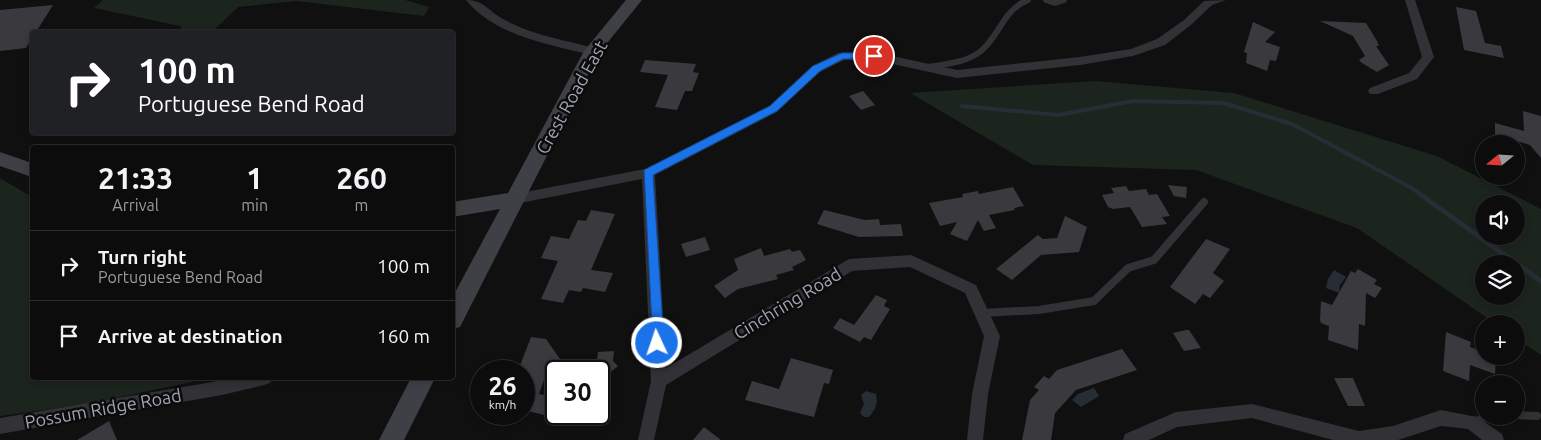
<!DOCTYPE html>
<html lang="en">
<head>
<meta charset="utf-8">
<style>
  :root { --surface:#0c0c0d; --page:#151516; --text:#f1f3f6; --muted:#9a9b9d; --line:#2c2c2e }
  body { margin:0; font-family:Ubuntu,sans-serif; background:var(--page); color:var(--text); height:100vh; display:flex; flex-direction:column; font-size:19px; white-space:nowrap }
  * { box-sizing:border-box; margin:0 }
  p { font-size:16px; color:var(--muted) }
  .icon { flex:none; width:28px; height:28px; fill:none; stroke:currentColor; stroke-width:2; stroke-linecap:round; stroke-linejoin:round }
  .map { position:relative; flex:1; overflow:hidden }
  .sheet { position:absolute; left:30px; top:145px; width:425px; height:235px; display:flex; flex-direction:column; background:var(--surface); border-radius:5px; box-shadow:0 2px 8px #0003,0 0 0 1px var(--line) }
  .sheet>* { flex:none }
  .guide { position:absolute; left:30px; top:30px; width:425px; height:105px; border-radius:5px; box-shadow:0 2px 8px #0003,0 0 0 1px var(--line); background:#202124; color:#fff; overflow:hidden }
  .needle { width:32px; rotate:252deg }
  .fabs { position:absolute; left:1475px; top:135px; display:grid; gap:10px }
  .fabs a { display:grid; place-items:center; width:50px; height:50px; border-radius:50%; background:var(--surface); box-shadow:0 2px 8px #0003,0 0 0 1px var(--line); font-size:25px }
  .speed { position:absolute; left:470px; top:360px; display:flex; gap:10px; font-size:25px; font-weight:700; text-align:center }
  .speed>* { display:grid; place-content:center; width:65px; height:65px; border-radius:50%; background:var(--surface); box-shadow:0 2px 8px #0003,0 0 0 1px var(--line); line-height:1 }
  .speed small { font-size:12px; font-weight:400 }
  .speed .limit { border:2px solid #111; border-radius:8px; background:#fff; color:#111 }
  .pin { position:absolute; display:grid; place-items:center; width:42px; height:42px; color:#fff; margin:-21px; border:2px solid #fff; border-radius:50%; box-shadow:0 1px 5px #0007 }
  .me { position:absolute; width:55px; margin:-28px; rotate:357deg; stroke-linejoin:round; filter:drop-shadow(0 0 4px #0008) }
  .turn { display:flex; align-items:center; gap:18px; height:105px; padding:0 25px; font-size:22px }
  .turn .icon { width:65px; height:65px; stroke-width:2.5 }
  .turn b { display:block; font-size:35px; line-height:42px }
  .eta { display:flex; justify-content:space-evenly; align-items:center; height:85px; text-align:center }
  .eta b { font-size:30px; font-weight:700; line-height:35px }
  ul { padding:0; list-style:none }
  li { display:flex; align-items:center; gap:15px; height:70px; padding:0 25px; border-top:1px solid var(--line) }
  li div { flex:1 }
  li b { display:block; font-size:19px }
  li em { font-style:normal }
  .map>svg:first-child { display:block }
  .green { fill:#1c241e; fill-rule:evenodd }
  .water { fill:#272d35 }
  .lines { fill:none; stroke-linecap:round; stroke-linejoin:round }
  .stream-far1 { stroke:#272d35; stroke-width:4 }
  .stream { stroke:#272d35; stroke-width:5 }
  .building { fill:#3a3a3e }
  .lane-far1 { stroke:#313136; stroke-width:6 }
  .lane { stroke:#313136; stroke-width:8 }
  .street { fill:#313136; fill-rule:evenodd }
  .secondary { fill:#3f4046; fill-rule:evenodd }
  .route { fill:#1a73e8; stroke:#114b97 }
  .labels { text-anchor:middle; dominant-baseline:central; stroke-width:5; stroke-linejoin:round; paint-order:stroke }
  .street-label { font-size:18px; fill:#a1a5b2; stroke:#0b0b0c }
</style>
</head>
<body>
<div class="map">
<svg width="1541" height="440" viewBox="0 0 1541 440">
  <rect width="100%" height="100%" fill="#101011"/>
  <path class="green" d="M103,0H405L429,7L424,16L296,1L238,7L212,32H183L180,26L94,8Z
    M1095,81L1234,93L1437,156L1541,209V355L1516,338V324H1496L1357,228L1196,170L1033,165L910,93ZM1484,204H1516V236H1484ZM1484,264H1516V296H1484Z
    M0,178L32,197V378H210L87,404L0,416Z"/>
  <path class="water" d="M1334,270L1346,277L1340,285L1339,293L1326,288L1328,279Z
    M1094,388L1099,396L1081,407L1072,400L1078,394Z
    M866,391L876,394C878,404 876,409 869,417H864L860,413L864,404L861,395Z"/>
  <g class="lines">
    <path class="stream-far1" d="M962,106L1058,115L1133,101L1223,103L1292,124L1410,187L1423,196"/>
    <path class="stream" d="M1421,195L1541,281"/>
  </g>
  <path class="building" d="M53,5L36,32H32V38L26,48L0,51V10Z
    M1456,7L1476,11L1485,43L1501,46L1504,58L1464,50Z
    M1320,21L1366,23L1377,41L1379,46H1376L1389,65L1377,72L1362,63L1359,60L1365,56L1353,36Z
    M1253,22L1275,32L1265,42L1280,47L1276,61L1270,60L1267,71L1246,63L1247,53L1244,52Z
    M645,60L696,64L693,72L699,73L692,91H685L677,110L655,107L668,75L640,72Z
    M863,91L875,105L861,110L849,96Z
    M1523,111L1541,116V158L1530,145L1495,135V123L1524,131Z
    M1168,185L1187,187L1186,198L1174,196Z
    M1126,186L1129,191L1146,189L1149,195L1157,194L1170,216L1162,217L1167,224L1142,227L1130,207L1113,209L1108,207L1102,195L1114,193L1111,188Z
    M1013,187L1024,206L1014,208L1015,210L989,215L996,228L984,231L978,220L967,241L950,234L957,222L940,226L929,203L963,197L962,194L978,191L979,194Z
    M591,210L615,214L591,270L613,273L605,292L583,288L581,292L569,290L563,303L541,299L558,261L541,258L551,236L569,239L578,220L586,221Z
    M824,210L865,220L879,219L880,225L901,224L903,236L859,237L817,224Z
    M1065,216L1087,227L1079,252L1041,255L1012,280L996,269L1038,235L1043,239L1057,238Z
    M705,237L710,250L686,257L681,244Z
    M1206,239L1230,249L1213,273L1224,281L1210,298L1203,294L1195,304L1170,287Z
    M761,248L764,256L790,249L792,252L800,250L806,260L792,267L794,270L776,275L778,279L738,289L725,298L714,286L738,270L734,259Z
    M1358,269L1377,280L1374,284L1382,288L1375,298L1366,293L1365,326L1359,324L1358,350L1328,340L1329,326L1321,323L1320,320L1321,301L1332,305L1351,271L1355,273Z
    M876,295L887,300L884,306L890,309L871,340L864,337L860,342L833,328L840,318L854,325Z
    M1186,330H1189L1201,348L1184,351L1173,333Z
    M1446,332L1471,342L1470,347L1484,352V356H1496L1495,374L1470,365L1469,381L1443,371Z
    M531,337L546,339L560,359L549,366L539,394L556,397V418L524,410V371H518Z
    M1122,349L1137,370L1076,390L1055,413L1051,440H1022L1030,400L1039,390L1034,387L1044,376L1049,379L1057,370Z
    M614,351L613,361L618,366L606,376L596,367L598,352Z
    M791,358L833,370L829,384L824,383L814,417L745,400L752,381L779,389Z
    M1334,378H1353L1365,406H1348Z
    M109,421L117,440H77Z
    M704,427L721,440H693Z"/>
  <g class="lines">
    <path class="lane-far1" d="M1046,0L1055,3L1064,0
      M928,67C946,64 966,63 981,51C1000,35 1003,10 1028,0"/>
    <path class="lane" d="M982,313L1039,310L1094,301L1128,268L1154,260L1204,202
      M1516,415L1537,416
      M1471,422L1492,416"/>
    <path class="street" d="M466,0C484,0 487,10 503,19C532,35 564,40 596,48L598,51L592,55C550,45 495,36 466,0Z
      M1226,0L1212,5L1192,24L1165,45L1133,56L1080,65L957,78L874,60H844L820,72L777,112L655,175L666,368L849,259L911,255L976,285L1000,336L988,394L983,440H967L972,394L984,336L965,293L910,267L852,271L666,385L654,440H638L651,381L642,179L515,204L508,199L515,194L645,169L769,106L812,66L838,53L874,52L957,70L1080,57L1131,49L1157,39L1184,20L1204,1Z
      M1405,0H1415L1434,57L1417,79L1378,94H1370L1368,91L1370,88L1409,73L1422,57Z
      M236,378H272L270,383L264,385L222,395L0,434V418Z
      M1252,404L1359,431L1393,426L1441,410L1477,417L1502,434L1504,440H1482L1468,429L1441,426L1398,440H1333L1252,418L1177,427L1149,440H1123L1125,434L1176,412Z"/>
    <path class="secondary" d="M626,0H642L599,53L460,327L452,329V298L500,209L452,217V202L508,193L584,51Z
      M0,152L32,163V177L0,166Z
      M411,378H435L404,440H379Z"/>
  </g>
  <path class="route" d="M874,53L877,54V58L843,59L820,71L777,111L653,175L664,343L657,348L653,347L644,170L770,106L813,66L842,53Z"/>
  <g class="labels">
    <g class="street-label">
      <text transform="translate(571 97) rotate(-61)">Crest Road East</text>
      <text transform="translate(787 303) rotate(-31)">Cinchring Road</text>
      <text transform="translate(103 408) rotate(-10)">Possum Ridge Road</text>
    </g>
  </g>
</svg>
<div class="fabs">
<a><svg class="needle" viewBox="-14 -14 28 28"><path d="M0-13l5 13h-10z" fill="#e53935"/><path d="M0 13l5-13h-10z" fill="#9a9b9d"/></svg></a>
<a><svg class="icon" aria-label="sound" viewBox="0 0 24 24"><path d="M4 9h4l5-4v14l-5-4H4zM17 9q2 3 0 6"/></svg></a>
<a><svg class="icon" aria-label="layers" viewBox="0 0 24 24"><path d="M12 4l9 5-9 5-9-5zM3 14l9 5 9-5"/></svg></a>
<a>+</a>
<a>−</a>
</div>
<div class="speed"><div>26<small>km/h</small></div><div class="limit">30</div></div>
<div class="pin" style="left:874px;top:56px;background:#d93025"><svg class="icon" aria-label="arrive" viewBox="0 0 24 24"><path d="M6 21V4h12l-3 4 3 4H6"/></svg></div>
<svg class="me" style="left:657px;top:343px" viewBox="-20 -20 40 40"><circle r="17" fill="#1a73e8" stroke="#fff" stroke-width="3"/><path d="M0-11L8 9 0 5-8 9z" fill="#fff"/></svg>
<div class="guide">
<div class="turn"><svg class="icon" aria-label="right" viewBox="0 0 24 24"><path d="M7 20v-9h11M14 6l5 5-5 5"/></svg><div><b>100 m</b>Portuguese Bend Road</div></div>
</div>
<section class="sheet">
<div class="eta">
<div><b>21:33</b><p>Arrival</p></div>
<div><b>1</b><p>min</p></div>
<div><b>260</b><p>m</p></div>
</div>
<ul>
<li><svg class="icon" aria-label="right" viewBox="0 0 24 24"><path d="M7 20v-9h11M14 6l5 5-5 5"/></svg><div><b>Turn right</b><p>Portuguese Bend Road</p></div><em>100 m</em></li>
<li><svg class="icon" aria-label="arrive" viewBox="0 0 24 24"><path d="M6 21V4h12l-3 4 3 4H6"/></svg><div><b>Arrive at destination</b></div><em>160 m</em></li>
</ul>
</section>
</div>
</body>
</html>
